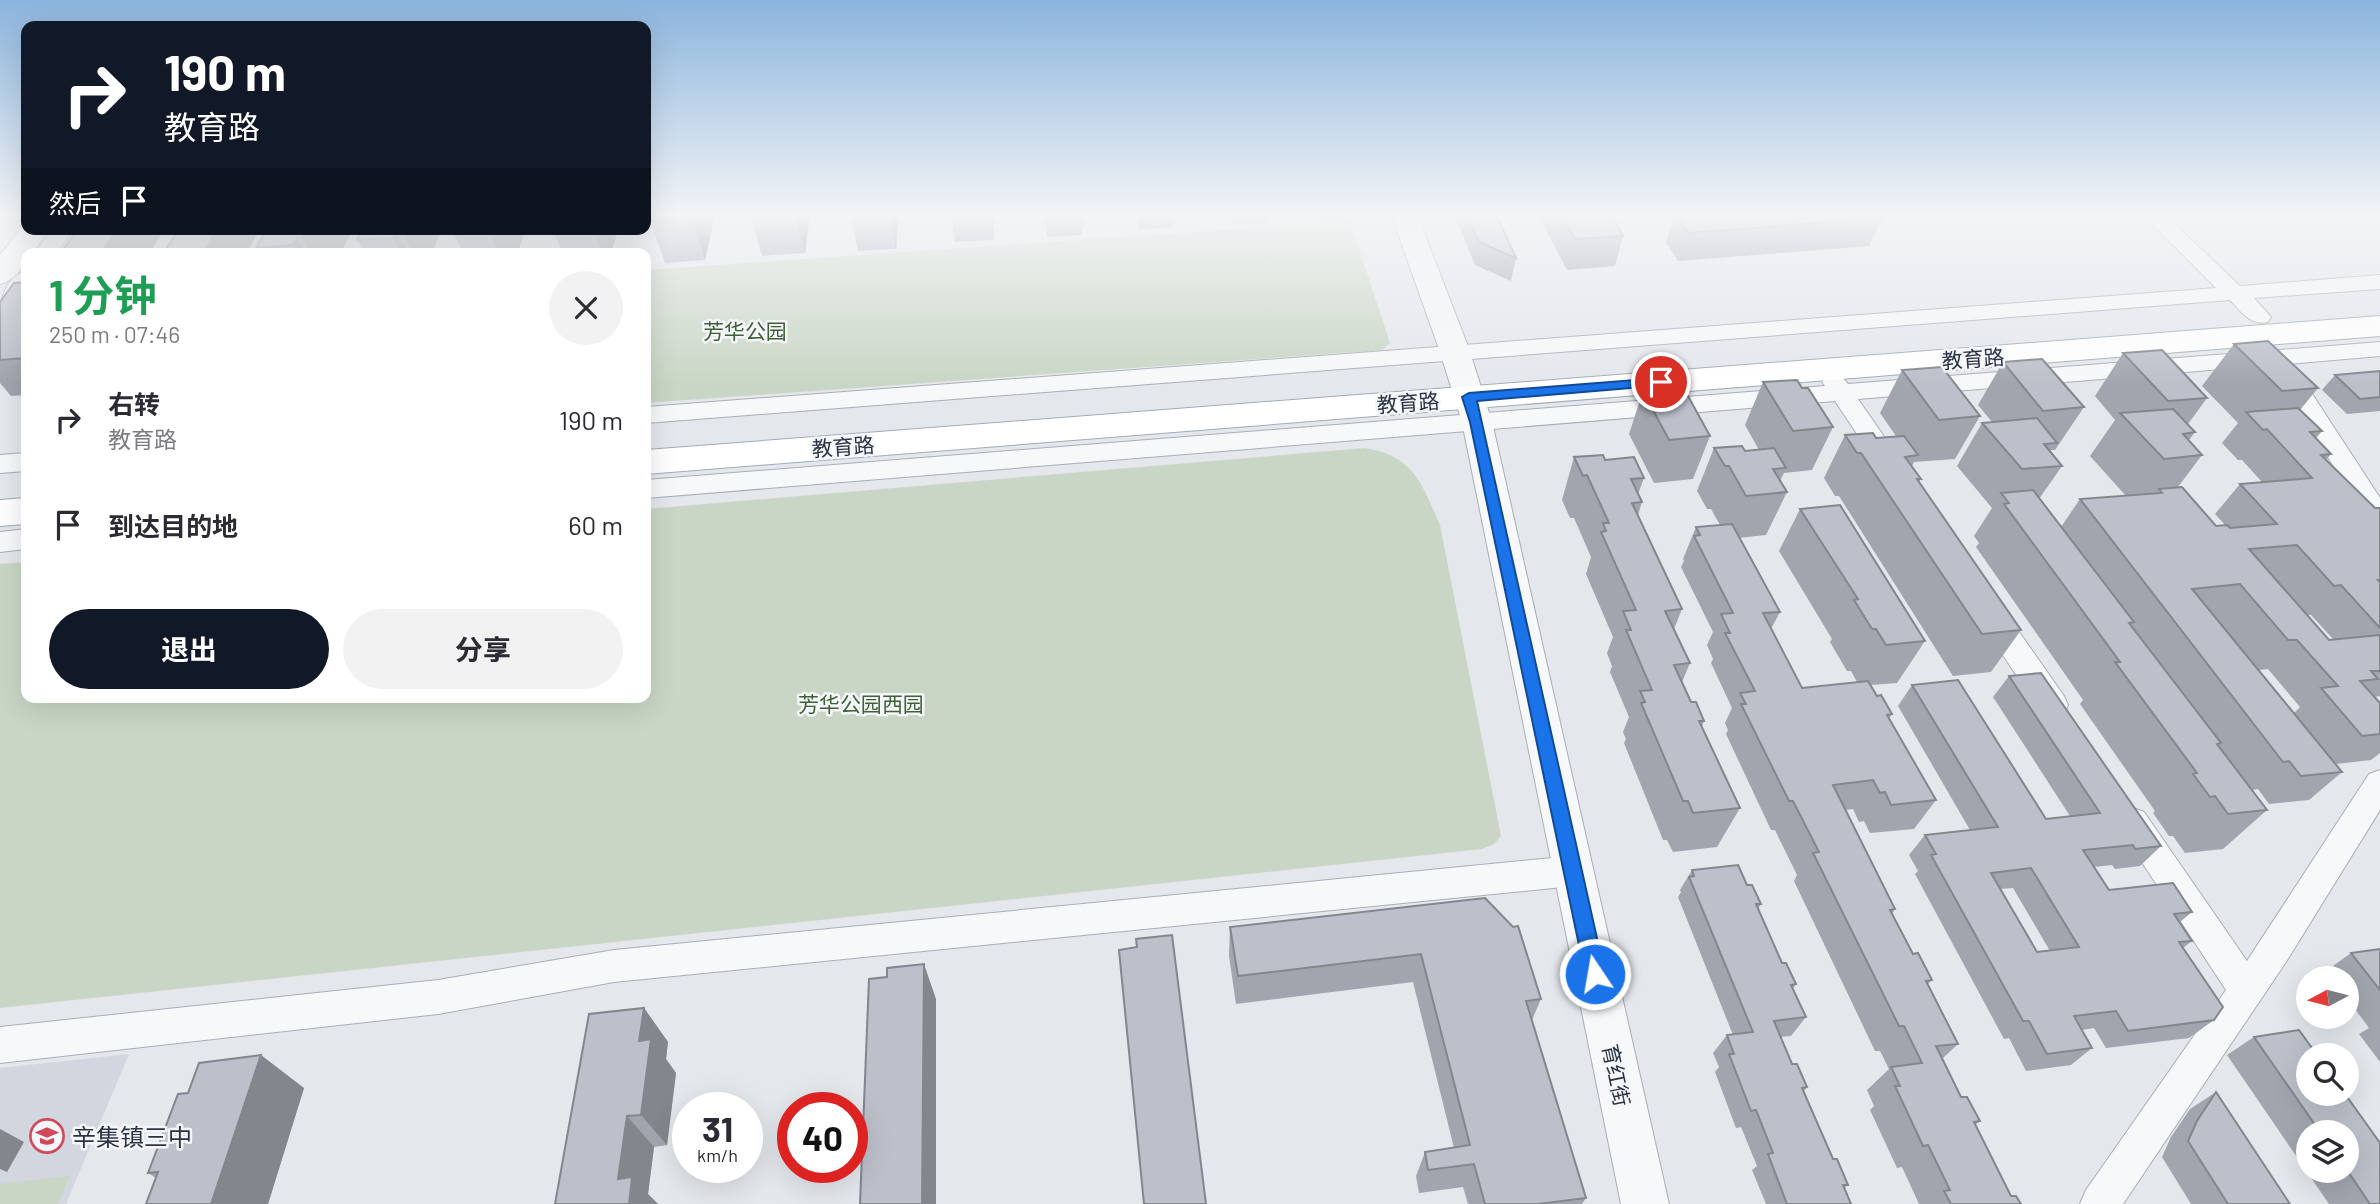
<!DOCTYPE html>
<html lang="zh">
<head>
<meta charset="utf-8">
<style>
  :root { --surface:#fff; --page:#f2f2f3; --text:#2b2b33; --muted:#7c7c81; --accent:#111827 }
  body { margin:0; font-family:Barlow,"Noto Sans SC",sans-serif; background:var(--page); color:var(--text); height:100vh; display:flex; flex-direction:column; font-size:26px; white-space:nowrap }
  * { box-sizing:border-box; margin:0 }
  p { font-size:23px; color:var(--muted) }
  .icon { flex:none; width:38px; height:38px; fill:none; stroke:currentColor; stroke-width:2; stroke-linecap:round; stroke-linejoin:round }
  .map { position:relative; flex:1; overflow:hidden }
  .drawer { position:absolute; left:21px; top:248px; width:630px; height:455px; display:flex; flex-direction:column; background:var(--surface); border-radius:14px; box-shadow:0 7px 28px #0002 }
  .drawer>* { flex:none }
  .banner { position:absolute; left:21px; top:21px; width:630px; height:214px; border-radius:14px; box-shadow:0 7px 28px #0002; background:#111827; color:#fff; overflow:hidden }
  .needle { width:46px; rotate:263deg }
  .fabs { position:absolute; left:2296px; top:966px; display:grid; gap:14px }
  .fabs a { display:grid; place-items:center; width:63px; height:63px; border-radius:50%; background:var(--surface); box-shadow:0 7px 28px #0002; font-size:35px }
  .speed { position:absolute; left:672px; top:1092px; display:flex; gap:14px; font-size:35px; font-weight:700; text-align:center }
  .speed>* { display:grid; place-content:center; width:91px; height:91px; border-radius:50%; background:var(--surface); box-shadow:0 7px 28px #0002; line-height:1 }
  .speed small { font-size:18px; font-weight:400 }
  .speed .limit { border:10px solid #d22; background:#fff; color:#111 }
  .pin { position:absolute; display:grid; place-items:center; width:60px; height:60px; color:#fff; margin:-30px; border:4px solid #fff; border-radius:50%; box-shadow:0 2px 7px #0007 }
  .me { position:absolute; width:77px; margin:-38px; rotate:348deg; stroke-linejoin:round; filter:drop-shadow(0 0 5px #0008) }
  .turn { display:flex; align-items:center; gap:24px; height:147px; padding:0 28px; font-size:32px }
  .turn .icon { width:91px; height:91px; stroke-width:2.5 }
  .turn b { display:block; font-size:49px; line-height:60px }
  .then { display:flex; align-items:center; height:66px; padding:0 28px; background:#0003; gap:14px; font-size:26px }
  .round { display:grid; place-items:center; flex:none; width:74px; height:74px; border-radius:37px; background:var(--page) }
  .headline { display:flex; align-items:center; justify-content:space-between; height:119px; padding:0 28px }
  h1 { font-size:42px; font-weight:700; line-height:52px; color:#1e9e55 }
  .primary-button { display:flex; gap:14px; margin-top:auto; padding:14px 28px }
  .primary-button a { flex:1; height:80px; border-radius:42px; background:var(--accent); color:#fff; font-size:28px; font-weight:700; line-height:80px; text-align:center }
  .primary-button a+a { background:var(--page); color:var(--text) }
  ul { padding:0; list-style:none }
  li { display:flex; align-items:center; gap:21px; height:105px; padding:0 28px }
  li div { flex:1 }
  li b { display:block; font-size:26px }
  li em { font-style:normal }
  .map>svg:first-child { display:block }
  .built { fill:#d2d6de }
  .green { fill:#c9d6c5 }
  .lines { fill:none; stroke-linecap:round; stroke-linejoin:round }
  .minor-casing { stroke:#a9aeb7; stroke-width:2 }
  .tertiary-casing { stroke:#a9aeb7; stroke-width:2 }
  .secondary-casing { stroke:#a9aeb7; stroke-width:2 }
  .primary-casing { stroke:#a3abb8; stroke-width:2 }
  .minor { fill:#f7f8fa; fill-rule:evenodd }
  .tertiary { fill:#f7f8fa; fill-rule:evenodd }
  .secondary { fill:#fff; fill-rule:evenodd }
  .primary { fill:#fff; fill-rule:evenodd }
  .wall { fill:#a1a5ae; fill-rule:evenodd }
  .shaded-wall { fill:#83868d }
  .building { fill:#bbc0ca; stroke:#83868d; stroke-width:2; fill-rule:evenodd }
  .route { fill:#1a73e8; stroke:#114b97; stroke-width:2 }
  .labels { text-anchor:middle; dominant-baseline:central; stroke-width:5; stroke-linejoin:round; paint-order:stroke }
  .park-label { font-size:21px; fill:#3f6138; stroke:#f4f6f9 }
  .street-label { font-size:21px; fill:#2b3445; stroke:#f4f6f9 }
  .near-poi-label { font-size:24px; fill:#2b3445; stroke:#f4f6f9; text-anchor:start }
</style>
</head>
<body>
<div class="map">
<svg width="2380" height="1204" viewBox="0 0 2380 1204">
  <rect width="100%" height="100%" fill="#e4e7ec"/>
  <path class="built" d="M129,1054L66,1204H0V1068Z"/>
  <path class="green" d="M1350,221L1390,343L1382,350L646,403V270Z
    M1365,448C1414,456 1422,484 1440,525L1501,836L1494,844L1482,849L0,1008V564L26,562V698H646V509Z
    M70,1176L58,1204H0V1184Z"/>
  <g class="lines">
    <g class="minor-casing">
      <path id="minor" d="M0,214H10V215L7,219L0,221Z
        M2142,214H2164L2240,286L2380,275V289L2254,298L2271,317L2268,322C2251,326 2241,312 2230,300L646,423V407L2216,288Z
        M52,229H73L56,254H34Z
        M26,271C27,290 21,314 0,319C0,300 5,277 26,271Z
        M2380,342V356L2288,364L2294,366L2380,498V528L2371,526L2274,371L2282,364L1858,399L1903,464L1899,470L1890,473L1881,470L1835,401L646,498V480L1825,386L1822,382L1826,377L1834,374L1842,377L1848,384Z
        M26,453V471L0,473V455Z
        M26,529V549L0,552V532Z
        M1991,603L2001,606L2064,696L2068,705L2064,714L2053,717L2042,714L1981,622L1977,614L1981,606Z
        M2380,770V810L2286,962L2123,1204H2080L2086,1190L2226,990L2122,832L2117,822L2122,812L2133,808L2144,812L2247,961L2369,774Z
        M1573,856L1585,861L1589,871L1585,881L1573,886L614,982L438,1014L0,1063V1027L438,980L614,950Z"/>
    </g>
    <g class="tertiary-casing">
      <path id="tertiary" d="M1391,214H1417L1469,349L1492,422L1669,1204H1621L1462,422L1439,349Z"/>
    </g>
    <g class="secondary-casing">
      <path id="secondary" d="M26,223V229H50L32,254H26C26,268 13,281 0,284V255Z"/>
    </g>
    <g class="primary-casing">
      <path id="primary" d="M2380,316V336L646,474V450Z
        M26,498V524L0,526V500Z"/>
    </g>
    <use href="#minor" class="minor"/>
    <use href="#tertiary" class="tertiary"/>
    <use href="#secondary" class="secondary"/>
    <use href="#primary" class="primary"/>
  </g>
  <path class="wall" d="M715,214L705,260L665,263L650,221Z
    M750,214H810L805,253L762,256Z
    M850,214H898L896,249L858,251Z
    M951,214H993L994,240L955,242Z
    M1045,214H1084L1085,227H1082V235L1047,237Z
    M1137,214H1177V220H1174V227L1140,230Z
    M1231,214H1270L1268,215V223L1234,225Z
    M1320,214H1356V216L1322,219Z
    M1454,214H1496L1516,258L1511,281L1475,265Z
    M1538,214H1611L1623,236L1615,266L1567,270Z
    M1675,214L1882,218L1869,246L1678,261L1666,242Z
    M267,229H353L340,254H260L256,248Z
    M362,229H442L431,254H365L357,240Z
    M526,229L517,254H463L454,234Z
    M552,229H618L611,254H563Z
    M26,282V395L11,396L0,383V302Z
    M2234,344L2318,388L2300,410L2322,431L2316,438L2331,454L2326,460L2375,508H2380V696L2375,697L2380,703V753L2371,760L2336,764L2342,772L2309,800L2269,804L2258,789L2252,790L2267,810L2223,849L2185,853L2173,836H2169L2153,813L2155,811L2080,704L2083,700L1976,547L1979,543L1974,536L1992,508L1957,466L1982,423L1992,422L1978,405L2003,362L2084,407L2055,450H2051V452L2062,466L2039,499L2061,527L2080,499L2126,496L2090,456L2115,420L2095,396L2123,353L2207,398L2188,424L2195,432L2189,440L2202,455L2178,487L2216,526L2225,525L2215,514L2240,484L2262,482L2242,460H2238L2222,443L2238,423L2202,386ZM2212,614L2259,670L2268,669L2300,707L2294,713ZM2307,615H2311L2333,639L2329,640Z
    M1902,370L1980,416L1955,459L1914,462L1912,466L1921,479L1919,482L2021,630L1991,672L1953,676L1839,496H1835L1824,478L1845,435L1876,438L1896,436L1880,413Z
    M2380,371V411L2347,414L2322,390L2335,375Z
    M1763,382L1802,388L1833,427L1812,470L1784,473L1780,481L1787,492L1766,535L1739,538L1780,612L1771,629L1802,688L1857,682L1851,671H1847L1830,642L1832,639L1779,551L1800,509L1925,641L1897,683L1871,685L1877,696L1892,714L1889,718L1936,800L1914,829L1870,833L1864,821L1859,822L1853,809L1845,810L1895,909L1892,914L1913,954L1932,980L1928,984L1958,1044L1942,1059L1961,1097L1980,1121L1975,1125L2011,1196L2021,1204H1919L1902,1167L1897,1168L1870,1110L1874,1106L1867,1090L1889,1069L1880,1051H1875L1794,881L1797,875L1775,830H1771L1726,734L1728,730L1725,723L1732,708L1711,663L1713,659L1707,645L1713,632L1681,567L1684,561L1683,559L1696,527L1720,525L1711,509H1707L1697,491L1714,448L1745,451L1759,450L1745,425Z
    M1643,391L1683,396L1710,436L1693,479L1654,483L1629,434Z
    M1574,457L1605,460L1644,478L1638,494L1642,502L1638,515L1682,609L1674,629L1690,663L1682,682L1691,702L1704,721L1702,726L1740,808L1717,847L1673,852L1667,840H1663L1624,743L1626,739L1623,732L1629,717L1610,672L1612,666L1607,653L1613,637L1586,574L1591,557L1574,518H1570L1562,500Z
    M2009,676L2161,846L2140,866L2115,869L2112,865L2094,867L2109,890L2192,912L2180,922L2192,941L2183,948L2214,1020L2189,1038L2106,1048L2094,1028L2082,1030L2092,1048L2071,1065L2026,1071L2009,1038L2004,1039L1915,874L1918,871L1909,855L1925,835L1970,830L1898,706L1912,685L2046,819L2070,816L1993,697ZM2013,888L2050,951L2037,952L2000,889Z
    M1692,870L1747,885L1761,904L1758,909L1782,963L1796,984L1793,988L1806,1017L1791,1036L1780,1037L1792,1064L1807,1087L1804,1091L1833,1159L1848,1185L1844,1188L1851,1204H1766L1752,1170L1757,1166L1741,1127L1736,1128L1715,1072L1719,1067L1713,1053L1727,1035H1733L1678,897L1681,892L1680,890Z
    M1485,898L1541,999L1532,1020L1586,1198L1582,1204H1468L1463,1187L1419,1193L1416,1176L1425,1152L1454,1148L1413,982L1236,1004L1229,956L1230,927Z
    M2380,949V1062L2359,1034L2369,1028L2347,998V978H2332L2326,971L2351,953Z
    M644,1008L668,1042L666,1059L676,1073L667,1145L654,1147L648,1194L658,1204H555Z
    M2299,1030L2317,1055H2308V1094H2345L2380,1143V1204H2329L2227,1055L2254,1037ZM2308,1132H2347V1171H2308Z
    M304,1088L268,1204H146L156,1178L148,1173Z
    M2216,1092L2290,1204H2191L2162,1157L2171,1137L2190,1109Z"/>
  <path class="shaded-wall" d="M693,214H715L705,260L692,218Z
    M795,214H810L805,253Z
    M889,214H898L896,249Z
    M991,214H993L994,240Z
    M117,229H165L149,254H100Z
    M218,229H260L246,254H202Z
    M306,229H353L340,254H311L302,238Z
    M402,229H442L431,254H413L401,230Z
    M491,229H526L517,254H500L490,232Z
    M593,229H618L611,254H603Z
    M397,231L409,254H402L393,238Z
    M297,238L306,254H298L293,245Z
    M924,964L936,999V1204H922Z
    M644,1008L668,1042L666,1059L676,1073L667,1145L641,1115L639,1041Z
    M261,1055L304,1088L268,1204H211Z
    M627,1116L654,1147L648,1194L658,1204H629L618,1179Z
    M0,1129L24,1142L7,1172L0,1169Z"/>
  <path class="building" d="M652,214H693L692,218L650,221Z
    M1467,214H1496L1516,258L1479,242Z
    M1561,214H1611L1623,236L1575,239Z
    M1675,214H1878L1882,218L1688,233Z
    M78,229H117L100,254H60Z
    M179,229H218L202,254H163Z
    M267,229H306L302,238H297L293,245L256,248Z
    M362,229H402L401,230L397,231L393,238L357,240Z
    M456,229H491L490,232L454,234Z
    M26,282V358L0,360V302L14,283Z
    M2268,341L2318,388L2282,391L2234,344Z
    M2162,350L2207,398L2168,401L2123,353Z
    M2042,359L2084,407L2043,411L2003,362Z
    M1942,367L1980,416L1939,420L1902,370Z
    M2380,371V397L2360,399L2335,375Z
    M1797,380L1802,388H1808L1833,427L1793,431L1763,382Z
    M1678,388L1683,396H1688L1710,436L1669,440L1643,391Z
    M2298,408L2322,431L2310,432L2331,454L2321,455L2375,508H2380V580H2378L2380,582V628L2341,585L2334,586L2297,545L2249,549L2329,640L2380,635V671H2371L2378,679L2360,681L2380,703V734L2362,736L2321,688L2338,686L2297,640H2288L2240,584L2192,589L2342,772L2301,776L2289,761L2283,762L2080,499L2162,493L2159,489L2182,487L2216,526L2227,525L2230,528L2277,524L2240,484L2312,478L2267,429L2263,430L2246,412Z
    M2173,409L2195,432L2183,434L2202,455L2164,459L2120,413Z
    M2037,418L2057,443L2044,444L2062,466L2022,469L1982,423Z
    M1873,433L1876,438L1904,436L1918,455L1905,457L1921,479H1917L2021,630L1982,634L1861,453H1857L1845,435Z
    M1742,446L1745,451L1774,448L1786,468L1773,469L1787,492L1746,496L1729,466H1725L1714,448Z
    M1603,455L1605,460L1634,457L1644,478L1631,479L1642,502L1632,503L1682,609L1665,611L1690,663L1674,665L1691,702H1696L1704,721H1699L1740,808L1693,813L1688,801H1683L1641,703L1645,702L1640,691L1652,690L1626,630H1631L1623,611L1636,610L1601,532L1606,531L1603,523H1609L1587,475L1583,476L1574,457Z
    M2033,490L2134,622L2129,623L2221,743L2217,744L2267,810L2228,814L2215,796L2210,797L2193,774L2197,773L2115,662H2120L2004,504L2009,503L2001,493Z
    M1840,505L1925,641L1886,645L1876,629H1872L1854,600L1858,599L1800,509Z
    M1732,524L1780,612L1763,613L1802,688L1868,681L1877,696L1881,695L1892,714L1887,715L1936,800L1891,805L1885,792L1880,793L1873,780L1833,785L1895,909L1890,910L1913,954L1918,953L1932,980L1926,981L1958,1044L1936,1046L1961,1097H1967L1980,1121L1974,1122L2011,1196H2016L2021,1204H1951L1944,1191L1950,1190L1928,1145L1923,1146L1895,1086H1900L1891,1067L1922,1063L1904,1026H1899L1813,853L1819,852L1793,801H1789L1741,704H1746L1740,693L1755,691L1725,633H1730L1721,614L1733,613L1694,536L1700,535L1696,527Z
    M2041,673L2161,846L2135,849L2133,845L2083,850L2109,890L2173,883L2192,912L2174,914L2192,941L2179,942L2223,1007L2214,1020L2128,1031L2116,1011L2074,1016L2092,1048L2047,1054L2029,1021H2023L1931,855L1936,854L1925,835L1998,827L1912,685L1958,680L2046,819L2100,813L2009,676ZM2031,868L2079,947L2037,952L1991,873Z
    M1738,865L1747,885H1752L1761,904H1756L1782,963H1786L1796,984L1791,985L1806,1017L1774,1021L1792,1064H1797L1807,1087L1802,1088L1833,1159H1837L1848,1185H1843L1851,1204H1787L1768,1154L1773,1153L1756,1110L1751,1111L1729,1054H1734L1727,1035L1753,1032L1689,877L1694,876L1692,870Z
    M1485,898L1513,927L1518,926L1541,999L1526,1001L1586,1198L1538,1204H1485L1474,1164L1428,1170L1425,1152L1470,1145L1421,954L1238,976L1230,927Z
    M1172,935L1206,1204H1144L1119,950L1137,947L1136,939Z
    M2380,949V990L2351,953Z
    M924,964L922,1204H860L869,979L887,977V968Z
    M644,1008L639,1041L651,1039L641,1115L627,1116L618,1179L632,1177L629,1204H555L589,1014Z
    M2299,1030L2317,1055H2308V1094H2345L2380,1143V1204H2370L2347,1170V1132H2320L2254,1037Z
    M261,1055L211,1204H146L158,1172L148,1173L178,1094L188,1093L199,1063Z
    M2216,1092L2290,1204H2228L2188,1141L2197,1121Z"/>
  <linearGradient id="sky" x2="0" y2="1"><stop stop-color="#8bb4dd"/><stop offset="0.56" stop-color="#f3f4f6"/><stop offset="1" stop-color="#f3f4f6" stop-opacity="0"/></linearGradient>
  <rect width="2380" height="383" fill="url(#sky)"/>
  <path class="route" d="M1661,378L1668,382L1666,385L1477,401L1605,974L1602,980L1595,983L1588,980L1585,974L1470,422L1462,397L1469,393Z"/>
  <defs>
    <g id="school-ring" transform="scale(1.75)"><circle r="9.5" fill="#f4f6f9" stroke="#d1495b" stroke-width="1.5"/><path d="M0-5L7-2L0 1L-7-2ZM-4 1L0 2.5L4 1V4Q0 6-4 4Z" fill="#d1495b"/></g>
  </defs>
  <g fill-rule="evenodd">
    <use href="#school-ring" x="47" y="1136"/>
  </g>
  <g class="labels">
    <g class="park-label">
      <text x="745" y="330">芳华公园</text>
      <text x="861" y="703">芳华公园西园</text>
    </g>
    <g class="street-label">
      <text transform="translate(1973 358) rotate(-4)">教育路</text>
      <text transform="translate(1408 402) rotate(-4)">教育路</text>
      <text transform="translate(843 446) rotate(-4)">教育路</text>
      <text transform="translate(1617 1075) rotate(78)">育红街</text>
    </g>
    <g class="near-poi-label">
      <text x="72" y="1136">辛集镇三中</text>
    </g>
  </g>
</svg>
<div class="fabs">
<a><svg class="needle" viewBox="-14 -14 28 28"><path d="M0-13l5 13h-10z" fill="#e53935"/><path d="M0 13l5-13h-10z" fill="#7c7c81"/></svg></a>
<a><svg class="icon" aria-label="search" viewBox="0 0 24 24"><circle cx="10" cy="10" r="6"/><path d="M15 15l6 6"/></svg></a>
<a><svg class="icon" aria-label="layers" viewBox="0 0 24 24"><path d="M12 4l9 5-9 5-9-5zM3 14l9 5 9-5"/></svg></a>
</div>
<div class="speed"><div>31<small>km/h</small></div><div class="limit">40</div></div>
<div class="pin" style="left:1661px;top:382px;background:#d93025"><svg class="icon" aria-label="arrive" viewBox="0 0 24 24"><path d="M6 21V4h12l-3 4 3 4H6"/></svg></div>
<svg class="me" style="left:1595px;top:974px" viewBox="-20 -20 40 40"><circle r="17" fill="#1a73e8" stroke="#fff" stroke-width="3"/><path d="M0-11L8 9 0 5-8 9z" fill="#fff"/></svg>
<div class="banner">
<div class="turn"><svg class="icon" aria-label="right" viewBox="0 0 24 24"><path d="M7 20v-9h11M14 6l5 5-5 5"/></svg><div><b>190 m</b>教育路</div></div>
<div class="then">然后<svg class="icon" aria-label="arrive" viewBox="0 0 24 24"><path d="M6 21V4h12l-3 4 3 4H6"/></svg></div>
</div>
<section class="drawer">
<div class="headline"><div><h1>1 分钟</h1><p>250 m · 07:46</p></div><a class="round"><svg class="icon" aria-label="close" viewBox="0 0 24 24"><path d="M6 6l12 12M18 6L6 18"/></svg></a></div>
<ul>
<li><svg class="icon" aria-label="right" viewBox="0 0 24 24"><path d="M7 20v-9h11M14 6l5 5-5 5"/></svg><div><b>右转</b><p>教育路</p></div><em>190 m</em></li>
<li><svg class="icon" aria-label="arrive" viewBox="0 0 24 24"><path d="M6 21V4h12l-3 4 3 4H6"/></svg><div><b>到达目的地</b></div><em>60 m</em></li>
</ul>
<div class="primary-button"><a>退出</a><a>分享</a></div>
</section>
</div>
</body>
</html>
